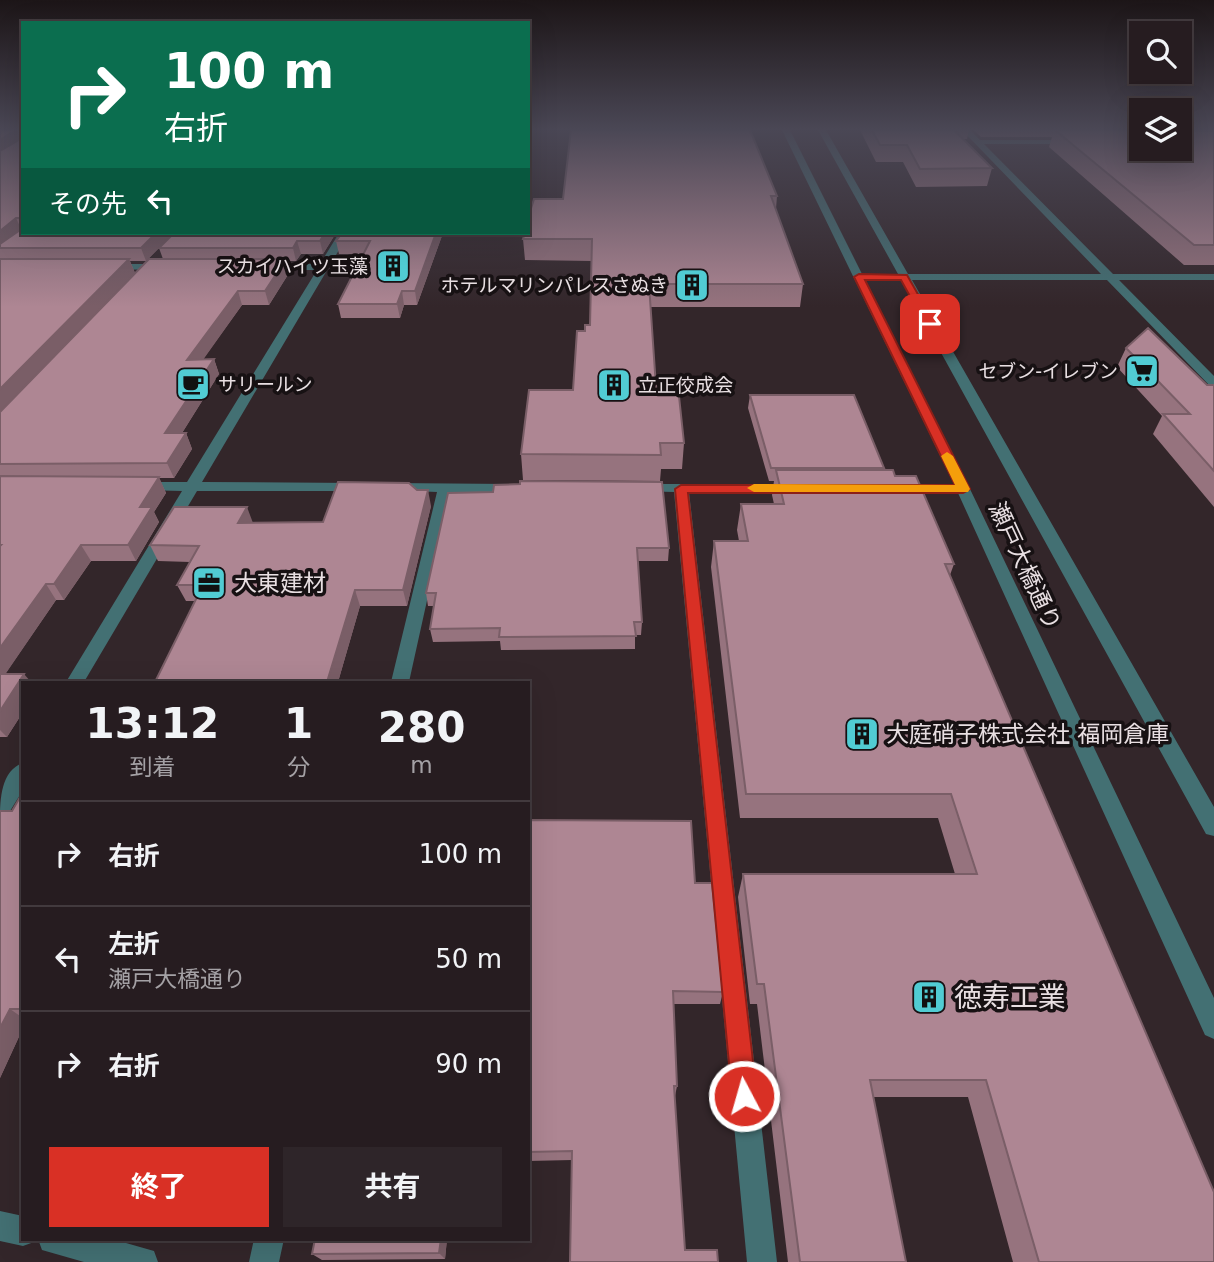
<!DOCTYPE html>
<html lang="ja">
<head>
<meta charset="utf-8">
<style>
  :root { --surface:#261c20; --page:#2e2529; --text:#f1f3f6; --muted:#a4a1a5; --line:#423a3e; --accent:#d93025 }
  body { margin:0; font-family:"DejaVu Sans","Noto Sans JP",sans-serif; background:var(--page); color:var(--text); height:100vh; display:flex; flex-direction:column; font-size:26px; white-space:nowrap }
  * { box-sizing:border-box; margin:0 }
  p { font-size:23px; color:var(--muted) }
  .icon { flex:none; width:38px; height:38px; fill:none; stroke:currentColor; stroke-width:2; stroke-linecap:round; stroke-linejoin:round }
  .map { position:relative; flex:1; overflow:hidden }
  .sheet { position:absolute; left:21px; top:681px; width:509px; height:560px; display:flex; flex-direction:column; background:var(--surface); border-radius:0px; box-shadow:0 7px 28px #0002,0 0 0 2px var(--line) }
  .sheet>* { flex:none }
  .top-card { position:absolute; left:21px; top:21px; width:509px; height:214px; border-radius:0px; box-shadow:0 7px 28px #0002,0 0 0 2px var(--line); background:#0b6e4f; color:#fff; overflow:hidden }
  .fabs { position:absolute; left:1129px; top:21px; display:grid; gap:14px }
  .fabs a { display:grid; place-items:center; width:63px; height:63px; border-radius:0px; background:var(--surface); box-shadow:0 7px 28px #0002,0 0 0 2px var(--line); font-size:35px }
  .pin { position:absolute; display:grid; place-items:center; width:60px; height:60px; color:#fff; margin:-30px; border-radius:14px; box-shadow:0 4px 10px #0006 }
  .me { position:absolute; width:77px; margin:-38px; rotate:354deg; stroke-linejoin:round; filter:drop-shadow(0 0 5px #0008) }
  .turn { display:flex; align-items:center; gap:24px; height:147px; padding:0 28px; font-size:32px }
  .turn .icon { width:91px; height:91px; stroke-width:2.5 }
  .turn b { display:block; font-size:49px; line-height:60px }
  .then { display:flex; align-items:center; height:66px; padding:0 28px; background:#0003; gap:14px; font-size:26px }
  .eta { display:flex; justify-content:space-evenly; align-items:center; height:119px; text-align:center }
  .eta b { font-size:42px; font-weight:700; line-height:49px }
  .cta { display:flex; gap:14px; margin-top:auto; padding:14px 28px }
  .cta a { flex:1; height:80px; border-radius:0px; background:var(--accent); color:#fff; font-size:28px; font-weight:700; line-height:80px; text-align:center }
  .cta a+a { background:var(--page); color:var(--text) }
  ul { padding:0; list-style:none }
  li { display:flex; align-items:center; gap:21px; height:105px; padding:0 28px; border-top:2px solid var(--line) }
  li div { flex:1 }
  li b { display:block; font-size:26px }
  li em { font-style:normal }
  .map>svg:first-child { display:block }
  .lines { fill:none; stroke-linecap:round; stroke-linejoin:round }
  .minor { fill:#437073; fill-rule:evenodd }
  .wall { fill:#96737e }
  .shaded-wall { fill:#7a5e67 }
  .building { fill:#ae8693; stroke:#7a5e67; stroke-width:2 }
  .route { fill:#d93025; stroke:#8d1f18; stroke-width:2 }
  .slow { fill:#f59e0b }
  .labels { text-anchor:middle; dominant-baseline:central; stroke-width:7; stroke-linejoin:round; paint-order:stroke }
  .far-poi-label { font-size:19px; fill:#e8dfe2; stroke:#171113; text-anchor:end }
  .street-label { font-size:23px; fill:#e8dfe2; stroke:#171113 }
  .poi-label { font-size:23px; fill:#e8dfe2; stroke:#171113; text-anchor:start }
  .near-poi-label { font-size:28px; fill:#e8dfe2; stroke:#171113; text-anchor:start }
</style>
</head>
<body>
<div class="map">
<svg width="1214" height="1262" viewBox="0 0 1214 1262">
  <rect width="100%" height="100%" fill="#33262a"/>
  <g class="lines">
    <path class="minor" d="M782,130H790L862,274H898L818,130H826L908,274H1101L962,130H970L980,140H1078L1075,144H984L1113,274H1214V280H1119L1214,376V387L1210,386L1107,280H912L1214,807V836L1206,834L901,280H865L970,489L1214,998V1039L1205,1035L958,493L899,492L892,488L899,484H954Z
      M339,233H349L202,482L357,483L364,487L357,491H197L84,682H66L182,491L140,490L133,486L140,482H187L317,270H266L261,267L266,264H320Z
      M108,264H164L169,267L164,270L104,269L103,267Z
      M392,483L518,484L525,488L518,492H451L409,682H391L437,492L387,490L385,487L387,484Z
      M640,484H794L801,488L794,492H689L777,1262H747L674,492L635,491L633,488L635,485Z
      M23,763V790L7,816L0,819C0,800 1,770 23,763Z
      M0,1211L23,1216V1239H35L34,1242L23,1246L0,1241Z
      M38,1239H112L154,1251L158,1262H84L42,1250Z
      M254,1239H284L279,1262H249Z"/>
  </g>
  <path class="wall" d="M0,130H23V233H174L146,261H130L135,273L57,353L163,259L159,248L174,233H336L323,254H301L296,261H286L289,273L269,305H242L203,359H214L219,374L182,433H186L192,449L174,478H159L166,493L154,512L159,522L136,561H91L64,600H56L5,674L23,682V712L7,737H0Z
    M860,130H969L967,139H963L992,168L987,186L916,187L903,162H876Z
    M974,130H1214V265H1184L1049,147L1052,137H981Z
    M777,196L776,209L803,284L800,307H650L656,387L684,443L682,469H661L660,481L523,480L521,454L573,390L585,331L590,325L592,261L525,260L523,239L563,199Z
    M443,233L417,305H404L400,318H341L338,304L363,254H339L336,241Z
    M1126,348L1207,385H1214V507L1153,434L1162,416L1117,367Z
    M750,395L884,468L883,470L895,476L954,564L950,575L1214,1262H1013L968,1097H873L906,1262H788L757,1004H750L738,897L743,874H955L938,818H740L711,567L714,541H739L737,530L741,504H774L772,495L774,481H769L748,408Z
    M448,493L669,548L668,561H638L642,622L641,635H635V649L501,650L500,641L433,642L430,629L434,606H428L426,593Z
    M431,506L407,606H360L338,682H155L195,601H186L177,585L190,562L158,561L150,545L253,523L323,522Z
    M23,792V1028L0,1078L12,811Z
    M528,820L695,883L723,992L720,1004H673L677,1086L675,1096L570,1262L572,1160L528,1161Z
    M315,1239H447L445,1259L322,1260L312,1254Z"/>
  <path class="shaded-wall" d="M17,130L22,141L0,154V140Z
    M16,218L22,231L0,248V231Z
    M156,233H174L146,261L141,248Z
    M325,233H336L323,254L320,241Z
    M436,233H443L417,305L415,291Z
    M297,241L301,254L296,261L293,248Z
    M129,259L135,273L0,413V389Z
    M286,259L289,273L269,305L265,291Z
    M238,291L242,305L193,374L187,360Z
    M402,291L404,305L400,318L397,304Z
    M214,359L219,374L172,449L165,433Z
    M186,433L192,449L174,478L167,463Z
    M159,477L166,493L154,512L159,522L136,561L128,545L140,507Z
    M428,490L431,506L407,606L403,590Z
    M247,507L253,523H238Z
    M81,545L91,561L64,600L54,584Z
    M46,584L56,600L0,682V648Z
    M355,590L360,606L338,682H327Z
    M24,674L31,682H23V712L7,737L0,730V711Z
    M10,1009L23,1018V1028L0,1078V1028Z
    M441,1239H447L445,1259L439,1253Z"/>
  <path class="building" d="M0,130H16L0,140Z
    M18,130H23V218H16L0,231V151L19,140L20,130Z
    M571,130H750L777,196H771L803,284H649L656,387H678L684,443H660L661,455L521,454L529,390H573L577,331H585V325H590L592,239H523L525,233H528V218L534,199H563Z
    M872,130H954L992,168L920,169L907,145H880Z
    M1055,130H1141V149H1180V130L1214,131V245H1194Z
    M23,228V233H156L141,248H0V244Z
    M174,233H325L320,241H297L293,248H159Z
    M342,233H436L415,291H402L397,304H338L370,241H336Z
    M0,259H129L0,389Z
    M149,259H286L265,291H238L187,360L214,359L165,433H186L167,463L0,464V412Z
    M1148,328L1207,385H1214V471L1163,414H1190L1126,348Z
    M750,395H854L884,468H771Z
    M776,470H893L895,476H916L954,564H945L1214,1192V1262H1039L986,1080H870L906,1262H800L764,984H757L743,874H977L951,794H746L714,541H748L741,504H784Z
    M0,476L159,477L140,507H152L128,545H81L54,584H46L0,648V546L1,545H0Z
    M520,481L662,482L669,548H637L642,622H634L636,636L499,637L500,628L430,629L436,593H426L448,493L493,492L494,485L520,484Z
    M338,482L409,483L417,490H428L403,590H355L327,682H155L203,585H177L199,546L150,545L174,507H247L238,523L323,522Z
    M0,674H24L0,711Z
    M23,792V1009H10L0,1028V811H12Z
    M528,820L691,821L695,883H712L723,992L673,991L677,1086H674L685,1250H717L718,1262H570L572,1151L528,1152Z
    M315,1239H441L439,1253L312,1254Z"/>
  <linearGradient id="sky" x2="0" y2="1"><stop stop-color="#1c1517"/><stop offset="0.42" stop-color="#4a4755"/><stop offset="1" stop-color="#4a4755" stop-opacity="0"/></linearGradient>
  <rect width="1214" height="307" fill="url(#sky)"/>
  <path class="route" d="M859,274L907,275L935,324L927,327L901,280H865L970,489L963,493H688L757,1096L753,1105L744,1109L736,1105L732,1096L675,489L681,485H955L854,277Z"/>
  <path class="slow" d="M947,452L953,456L970,489L968,492H754L747,488L754,484L955,485L941,456Z"/>
  <defs>
    <g id="building-square" transform="scale(1.75)"><rect x="-9" y="-9" width="18" height="18" rx="4" fill="#51ccd3" stroke="#171113"/><path d="M-4-6H4V6H1V3H-1V6H-4ZM-2.5-4.3h1.7v1.8h-1.7ZM.8-4.3h1.7v1.8H.8ZM-2.5-1h1.7V.8h-1.7ZM.8-1h1.7V.8H.8Z" fill="#111"/></g>
    <g id="supermarket-square" transform="scale(1.75)"><rect x="-9" y="-9" width="18" height="18" rx="4" fill="#51ccd3" stroke="#171113"/><path d="M-6-5.5h2.5l.6 2H6L4.5 2H-2.5L-4.4-4H-6ZM-1.5 3.2a1.3 1.3 0 1 0 .1 0ZM3 3.2a1.3 1.3 0 1 0 .1 0Z" fill="#111"/></g>
    <g id="cafe-square" transform="scale(1.75)"><rect x="-9" y="-9" width="18" height="18" rx="4" fill="#51ccd3" stroke="#171113"/><path d="M-5.5-4.5H6V0H3Q3 3.5 0 3.5H-2.5Q-5.5 3.5-5.5 0ZM3-3.2v2h1.7v-2ZM-6 4.5H4V6H-6Z" fill="#111"/></g>
    <g id="office-square" transform="scale(1.75)"><rect x="-9" y="-9" width="18" height="18" rx="4" fill="#51ccd3" stroke="#171113"/><path d="M-6-3h4V-5.5h4V-3h4V5H-6ZM-1-4.5V-3h2v-1.5ZM-6 0V1H6V0Z" fill="#111"/></g>
  </defs>
  <g fill-rule="evenodd">
    <use href="#building-square" x="393" y="266"/>
    <use href="#building-square" x="692" y="285"/>
    <use href="#supermarket-square" x="1142" y="371"/>
    <use href="#cafe-square" x="193" y="384"/>
    <use href="#building-square" x="614" y="385"/>
    <use href="#office-square" x="209" y="583"/>
    <use href="#building-square" x="862" y="734"/>
    <use href="#building-square" x="929" y="997"/>
  </g>
  <g class="labels">
    <g class="far-poi-label">
      <text x="368" y="266">スカイハイツ玉藻</text>
      <text x="668" y="285">ホテルマリンパレスさぬき</text>
      <text x="1118" y="371">セブン-イレブン</text>
      <text x="218" y="384" text-anchor="start">サリールン</text>
      <text x="638" y="385" text-anchor="start">立正佼成会</text>
    </g>
    <g class="street-label">
      <text transform="translate(1025 566) rotate(65)">瀬戸大橋通り</text>
    </g>
    <g class="poi-label">
      <text x="234" y="583">大東建材</text>
      <text x="886" y="734">大庭硝子株式会社 福岡倉庫</text>
    </g>
    <g class="near-poi-label">
      <text x="954" y="997">徳寿工業</text>
    </g>
  </g>
</svg>
<div class="fabs">
<a><svg class="icon" aria-label="search" viewBox="0 0 24 24"><circle cx="10" cy="10" r="6"/><path d="M15 15l6 6"/></svg></a>
<a><svg class="icon" aria-label="layers" viewBox="0 0 24 24"><path d="M12 4l9 5-9 5-9-5zM3 14l9 5 9-5"/></svg></a>
</div>
<div class="pin" style="left:930px;top:324px;background:#d93025"><svg class="icon" aria-label="arrive" viewBox="0 0 24 24"><path d="M6 21V4h12l-3 4 3 4H6"/></svg></div>
<svg class="me" style="left:744px;top:1096px" viewBox="-20 -20 40 40"><circle r="17" fill="#d93025" stroke="#fff" stroke-width="3"/><path d="M0-11L8 9 0 5-8 9z" fill="#fff"/></svg>
<div class="top-card">
<div class="turn"><svg class="icon" aria-label="right" viewBox="0 0 24 24"><path d="M7 20v-9h11M14 6l5 5-5 5"/></svg><div><b>100 m</b>右折</div></div>
<div class="then">その先<svg class="icon" aria-label="left" viewBox="0 0 24 24"><path d="M17 20v-9H6M10 6l-5 5 5 5"/></svg></div>
</div>
<section class="sheet">
<div class="eta">
<div><b>13:12</b><p>到着</p></div>
<div><b>1</b><p>分</p></div>
<div><b>280</b><p>m</p></div>
</div>
<ul>
<li><svg class="icon" aria-label="right" viewBox="0 0 24 24"><path d="M7 20v-9h11M14 6l5 5-5 5"/></svg><div><b>右折</b></div><em>100 m</em></li>
<li><svg class="icon" aria-label="left" viewBox="0 0 24 24"><path d="M17 20v-9H6M10 6l-5 5 5 5"/></svg><div><b>左折</b><p>瀬戸大橋通り</p></div><em>50 m</em></li>
<li><svg class="icon" aria-label="right" viewBox="0 0 24 24"><path d="M7 20v-9h11M14 6l5 5-5 5"/></svg><div><b>右折</b></div><em>90 m</em></li>
</ul>
<div class="cta"><a>終了</a><a>共有</a></div>
</section>
</div>
</body>
</html>
